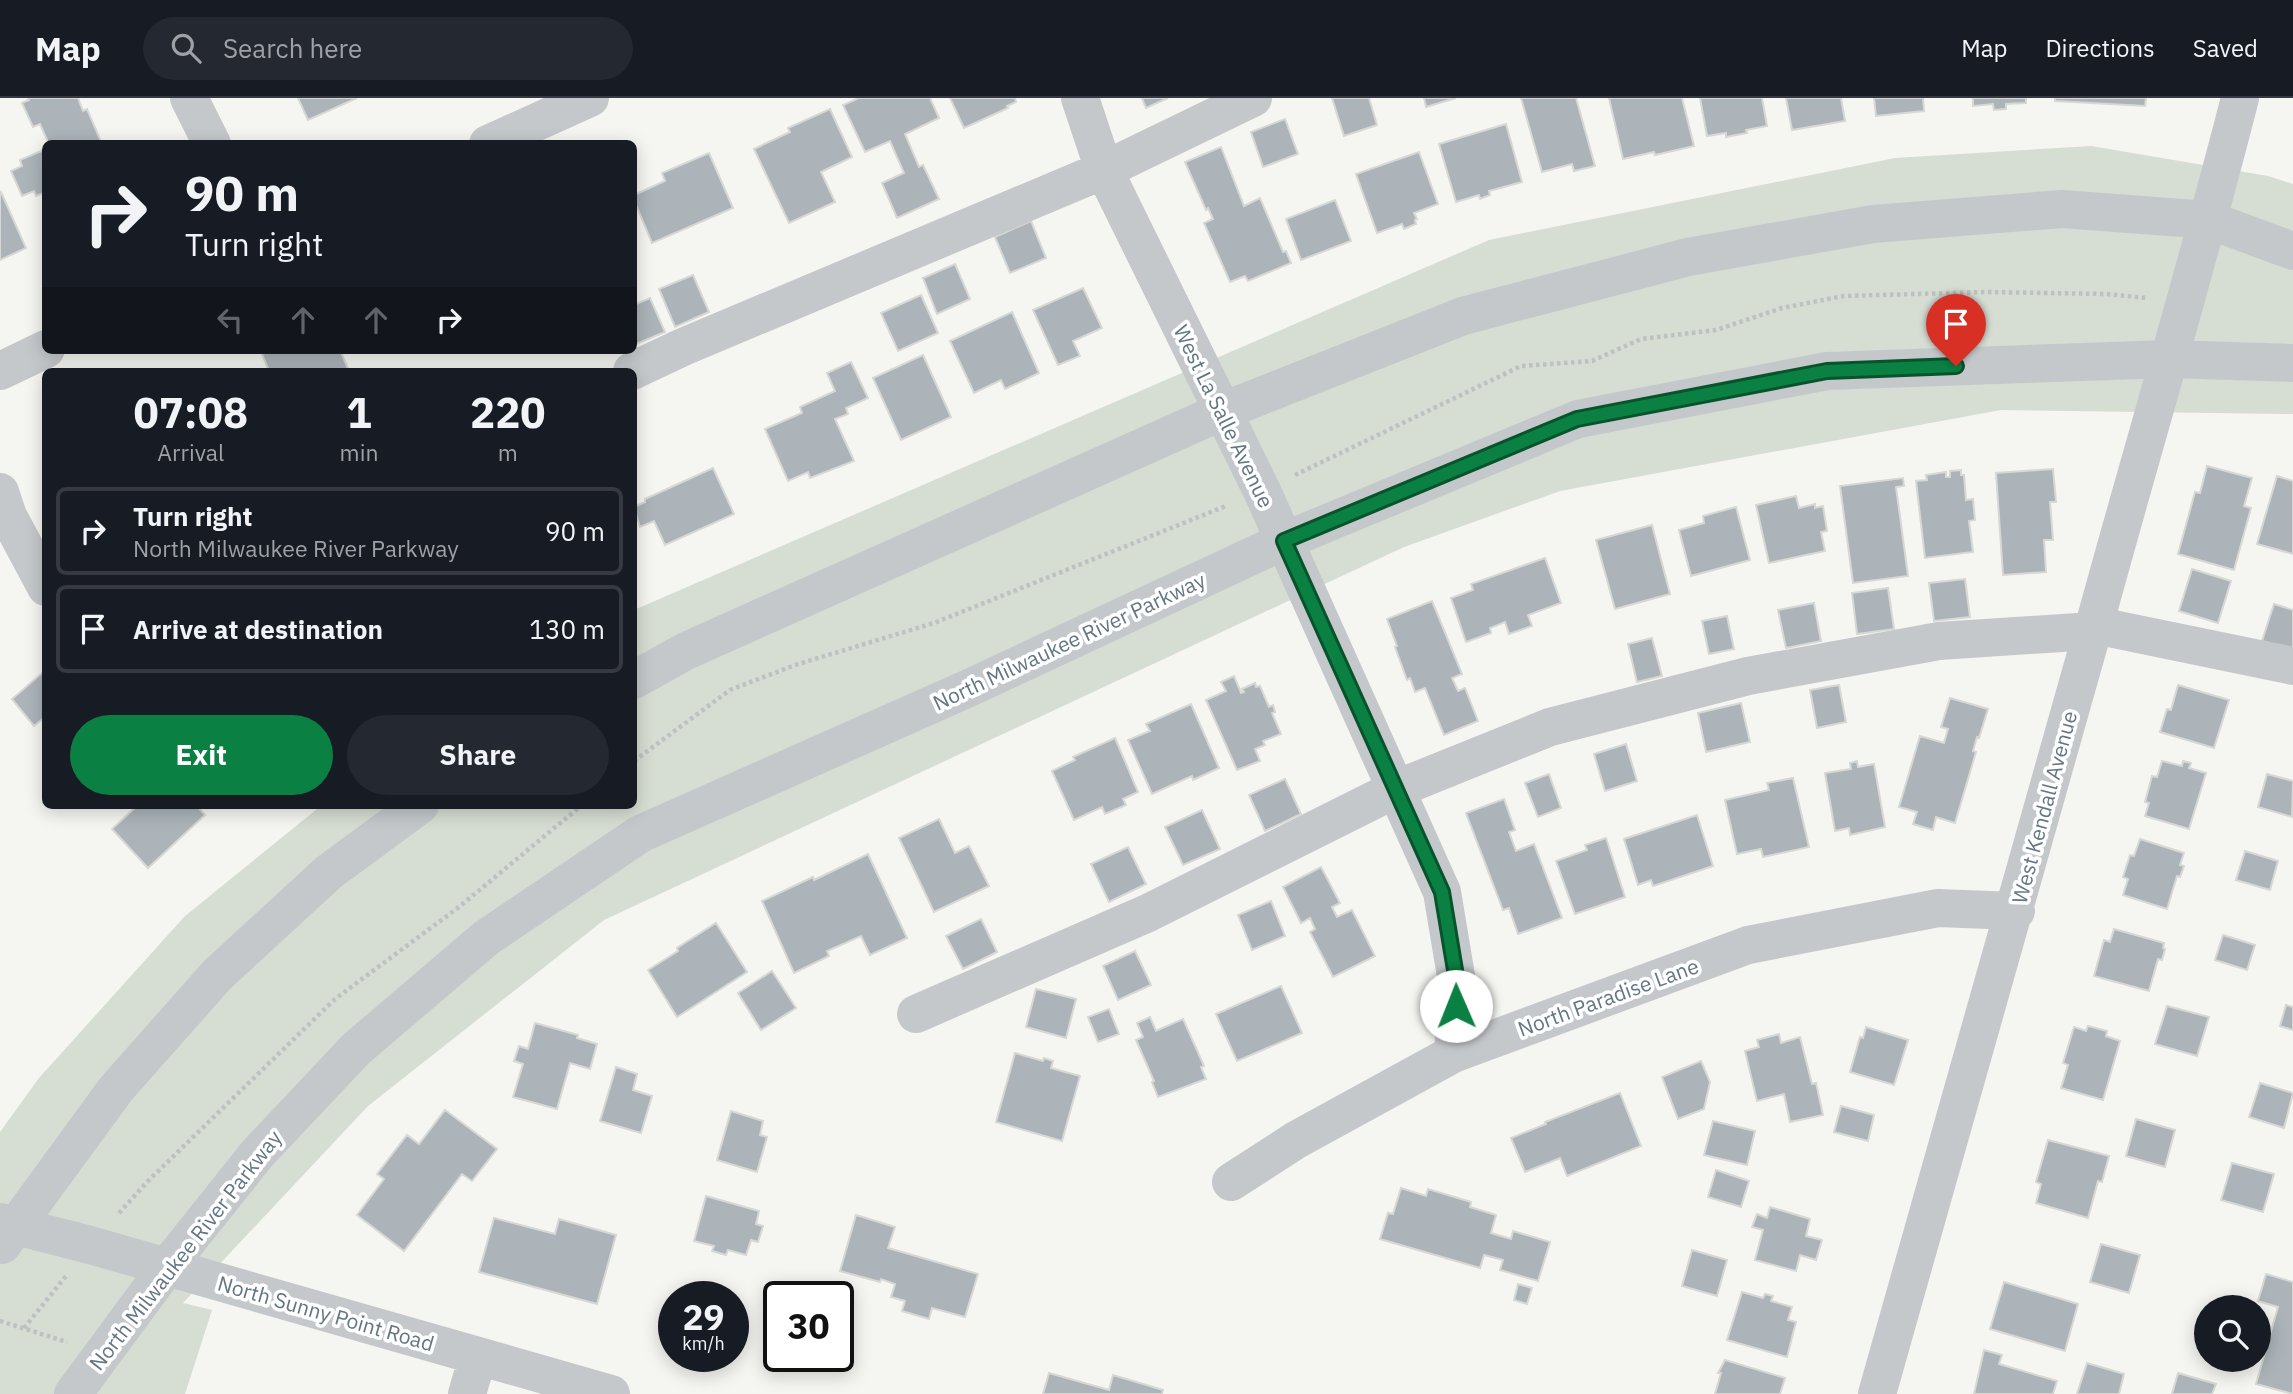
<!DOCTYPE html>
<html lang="en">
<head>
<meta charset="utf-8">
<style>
  :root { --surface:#171b24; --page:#242831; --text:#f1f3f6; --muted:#9ea1a6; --line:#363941; --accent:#0b8043 }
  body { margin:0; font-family:"IBM Plex Sans",sans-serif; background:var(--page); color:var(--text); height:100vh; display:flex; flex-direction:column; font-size:26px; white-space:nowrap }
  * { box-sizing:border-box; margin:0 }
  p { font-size:23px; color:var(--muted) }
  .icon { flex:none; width:38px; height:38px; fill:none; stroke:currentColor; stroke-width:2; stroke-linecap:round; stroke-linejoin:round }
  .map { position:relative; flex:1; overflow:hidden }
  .details { position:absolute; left:42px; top:270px; width:595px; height:441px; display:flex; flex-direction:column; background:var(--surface); border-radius:10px; box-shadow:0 4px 18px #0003 }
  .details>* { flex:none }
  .hud { position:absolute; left:42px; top:42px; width:595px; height:214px; border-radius:10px; box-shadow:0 4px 18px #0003; background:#171b24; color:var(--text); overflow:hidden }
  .fabs { position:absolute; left:2194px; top:1197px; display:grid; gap:14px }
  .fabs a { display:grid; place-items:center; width:77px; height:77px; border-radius:50%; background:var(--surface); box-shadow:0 4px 18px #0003; font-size:35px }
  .speed { position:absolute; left:658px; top:1183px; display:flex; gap:14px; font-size:35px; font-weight:700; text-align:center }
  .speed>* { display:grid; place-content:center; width:91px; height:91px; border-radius:50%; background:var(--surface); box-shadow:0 4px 18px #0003; line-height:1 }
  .speed small { font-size:18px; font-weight:400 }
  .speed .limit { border:4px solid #111; border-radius:10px; background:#fff; color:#111 }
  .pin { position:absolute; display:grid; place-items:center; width:60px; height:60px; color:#fff; margin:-72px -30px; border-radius:50% 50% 50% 0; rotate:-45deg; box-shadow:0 0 7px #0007 }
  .pin .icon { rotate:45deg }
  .me { position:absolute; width:77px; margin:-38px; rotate:359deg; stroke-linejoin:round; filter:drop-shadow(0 0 5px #0008) }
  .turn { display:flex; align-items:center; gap:24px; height:147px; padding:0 28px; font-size:32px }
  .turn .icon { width:91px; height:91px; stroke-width:2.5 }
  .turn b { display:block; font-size:49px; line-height:60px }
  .lanes { display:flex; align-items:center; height:66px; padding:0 28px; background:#0003; justify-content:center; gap:35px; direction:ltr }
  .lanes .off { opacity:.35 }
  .eta { display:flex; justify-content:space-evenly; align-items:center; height:119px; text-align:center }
  .eta b { font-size:42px; font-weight:700; line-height:49px }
  .cta { display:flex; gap:14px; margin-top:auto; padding:14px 28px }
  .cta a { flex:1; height:80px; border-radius:42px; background:var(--accent); color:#fff; font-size:28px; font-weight:700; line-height:80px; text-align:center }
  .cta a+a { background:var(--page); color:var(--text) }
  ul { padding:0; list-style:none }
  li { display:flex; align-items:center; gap:21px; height:88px; margin:0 14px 10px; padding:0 14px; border:4px solid var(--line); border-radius:10px }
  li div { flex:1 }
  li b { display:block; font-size:26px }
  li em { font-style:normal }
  header { display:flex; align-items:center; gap:42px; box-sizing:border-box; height:98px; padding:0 35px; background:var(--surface); border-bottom:2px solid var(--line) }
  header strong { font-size:33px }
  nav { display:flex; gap:38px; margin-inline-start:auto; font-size:24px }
  .search { width:490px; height:63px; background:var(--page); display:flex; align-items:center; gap:18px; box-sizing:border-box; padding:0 24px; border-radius:38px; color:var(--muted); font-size:26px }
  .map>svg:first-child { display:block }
  .green { fill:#d6ddd2 }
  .building { fill:#acb4b9; stroke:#d7d7d4; stroke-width:2 }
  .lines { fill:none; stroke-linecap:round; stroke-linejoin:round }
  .path { stroke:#bec0c2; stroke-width:4.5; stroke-dasharray:3.5 3.5; stroke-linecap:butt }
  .minor { stroke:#c5c8cb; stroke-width:38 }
  .route-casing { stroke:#07532c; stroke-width:18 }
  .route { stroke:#0b8043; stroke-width:12 }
  .labels { text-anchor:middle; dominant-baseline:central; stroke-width:7; stroke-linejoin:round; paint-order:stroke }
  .street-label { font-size:21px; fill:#637684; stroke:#fff }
</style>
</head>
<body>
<header>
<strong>Map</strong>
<div class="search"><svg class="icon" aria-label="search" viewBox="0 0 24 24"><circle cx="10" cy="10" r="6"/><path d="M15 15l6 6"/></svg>Search here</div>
<nav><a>Map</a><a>Directions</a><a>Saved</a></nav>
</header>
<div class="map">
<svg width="2293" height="1296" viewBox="0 0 2293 1296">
  <rect width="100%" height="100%" fill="#f5f5f1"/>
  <path class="green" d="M2091,48L2268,78L2293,86V316L2001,312L1560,393L1404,449L604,822L368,1008L183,1205L212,1212L185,1296H0V1034L39,980L185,818L322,707H634V512L1489,142L1895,60Z"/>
  <path class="building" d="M28,0H78L83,13L87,11L102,46H49L40,26L33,29L22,5L29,2Z
    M298,0H357L308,22Z
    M859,0H930L939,20L905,36L919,69L923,67L939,101L897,120L882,85L904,75L890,43L865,54L843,7Z
    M950,0H1015L1016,4L1007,8L1008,10L964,30Z
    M1142,0H1168L1146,10Z
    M1332,0H1369L1377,27L1344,38Z
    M1424,0H1456L1426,9Z
    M1521,0H1576L1595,68L1574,73L1572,66L1542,74Z
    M1609,0H1682L1694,48L1655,57L1654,54L1623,61Z
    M1700,0H1762L1767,28L1746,32L1747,35L1726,39V35L1707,38Z
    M1786,0H1841L1845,23L1792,32Z
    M1874,0H1923L1924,13L1876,18Z
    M1973,0H2026V5L2006,6V11L1994,12L1993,6L1973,8Z
    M2055,0H2146L2145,8L2055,3Z
    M830,11L852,59L821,74L835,104L789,125L754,51L790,34L788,30Z
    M1285,21L1298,56L1263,69L1251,34Z
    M1506,26L1522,84L1489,93L1490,97L1480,101L1479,97L1456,104L1439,46Z
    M1221,49L1244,108L1260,100L1283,154L1286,153L1291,165L1248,183L1245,178L1230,184L1204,125L1213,121L1208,110L1206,112L1185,64Z
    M46,51V94L36,98L34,93L22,98L11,73L22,68L20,62Z
    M1419,54L1438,106L1414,115L1417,121L1415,122L1416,126L1404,131L1402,126L1377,135L1356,76Z
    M709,55L733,110L652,145L634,102V97L665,83L662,75Z
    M1,94L26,150L0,162V95Z
    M1335,102L1351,143L1301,162L1286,121Z
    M1031,123L1046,160L1010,175L995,139Z
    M955,166L970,201L937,216L923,180Z
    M693,177L709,214L675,229L659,191Z
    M1083,190L1102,230L1073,243L1080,258L1058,267L1033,212Z
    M921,197L938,235L898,253L881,215Z
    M650,200L665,234L634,247V207Z
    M1012,214L1039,275L1005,291L1001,282L974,295L950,243Z
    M271,252H340L349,273H269L262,256Z
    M923,257L951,319L901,342L873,280Z
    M851,264L868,300L846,310L848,316L835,321L854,363L810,380L808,374L788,383L765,331L802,315L800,309L835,293L827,275Z
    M2207,368L2252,380L2244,408L2251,410L2234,472L2178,456L2195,394L2200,395Z
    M713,370L734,416L665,447L654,423L640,429L634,409L645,404V401Z
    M2053,371L2056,404H2050L2053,442H2044L2046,474L2003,477L1996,375Z
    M1961,372V377H1964L1966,402L1973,401L1975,422L1969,423L1973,454L1925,460L1916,383L1927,382L1926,377L1946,374V379H1950V373Z
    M2277,378L2293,383V456L2257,446Z
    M1903,380L1904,388L1896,389L1908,478L1853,485L1840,388Z
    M1796,398L1799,410L1815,406V410L1823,408L1827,433L1821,434L1825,453L1769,465L1756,407Z
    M1736,409L1750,462L1691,478L1679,432L1704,425L1703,418Z
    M1652,427L1670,496L1615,511L1596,442Z
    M1545,460L1561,505L1528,517L1532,528L1509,536L1505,524L1490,530L1491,535L1466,544L1451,500L1473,492L1471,486Z
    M2192,471L2231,483L2218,525L2179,513Z
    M1965,481L1970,519L1934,523L1929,485Z
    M1888,490L1894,531L1857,536L1852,495Z
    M1432,503L1462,576L1452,580L1458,593L1465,590L1478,623L1444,637L1425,590L1415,594L1410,580L1407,582L1395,549L1397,548L1387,521Z
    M1814,505L1821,543L1786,550L1778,512Z
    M2274,506L2293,512V552L2262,543Z
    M1727,518L1734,551L1709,556L1702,523Z
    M1652,540L1662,578L1637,584L1628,546Z
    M42,575L46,579V618L34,628L12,601Z
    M1234,578L1241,595L1244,594L1242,591L1255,585L1256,589L1260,588L1269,609L1273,607L1275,614L1272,615L1281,636L1263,643L1265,647L1255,651L1260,663L1237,672L1206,602L1226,593L1221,584Z
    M1839,587L1846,624L1817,630L1810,592Z
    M2178,587L2229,602L2214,650L2160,634L2167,611L2171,612Z
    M1950,600L1988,611L1979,640L1977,639L1973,653L1976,654L1955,725L1936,719L1933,732L1913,726L1917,714L1899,709L1920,638L1944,645L1948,631L1941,629Z
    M1741,605L1750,644L1706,654L1698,615Z
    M1191,606L1219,670L1193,682L1192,678L1152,696L1128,642L1150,633L1146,626Z
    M1115,640L1138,694L1123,701L1126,707L1105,716L1102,709L1074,722L1052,673L1075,662L1073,659Z
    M1626,646L1637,683L1605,693L1594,656Z
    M1857,663L1858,669L1874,666L1885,729L1850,737L1849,730L1835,733L1825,675L1851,671L1850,665Z
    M2162,663L2182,668L2183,663L2191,665L2189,670L2206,675L2189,731L2145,718L2149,705L2145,704L2152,678L2157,679Z
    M1549,676L1561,710L1538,719L1525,685Z
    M2267,676L2293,683L2292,719L2258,709Z
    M1793,680L1809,749L1763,759L1761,751L1737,756L1725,702L1769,692L1767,685Z
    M1285,681L1301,716L1265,733L1249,697Z
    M1504,701L1515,732L1509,734L1516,753L1534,746L1562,820L1518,836L1509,810L1503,812L1466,715Z
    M138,707H196L205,717L148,770L112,731Z
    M1202,712L1220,751L1183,767L1165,729Z
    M1697,717L1713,768L1653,788L1651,782L1638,787L1624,741Z
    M939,721L955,755L969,748L989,788L934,814L899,740Z
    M1606,740L1625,799L1575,816L1556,763L1587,752L1585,747Z
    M2140,741L2184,755L2180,767L2184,768L2180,779L2177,778L2167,811L2123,797L2128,781L2123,779L2130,757L2134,758Z
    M1128,749L1146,786L1109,804L1091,766Z
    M2245,753L2278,763L2270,792L2236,782Z
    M868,756L907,840L870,857L861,838L827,853L829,858L794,875L762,803L813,779L814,782Z
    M1321,769L1340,805L1332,809L1337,819L1352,812L1375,858L1333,879L1310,834L1315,831L1310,820L1301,825L1283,789Z
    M1271,803L1285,838L1252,852L1238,817Z
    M981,821L997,854L963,871L946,838Z
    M716,825L747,874L677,919L648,872L678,853L677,850Z
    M2114,831L2164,845L2163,850L2165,851L2162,862L2158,861L2149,893L2094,878L2104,842L2110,844Z
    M2223,837L2255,847L2247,872L2215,862Z
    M1135,853L1151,887L1118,902L1103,868Z
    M772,873L796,910L761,932L738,895Z
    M1281,888L1302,935L1237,963L1216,916Z
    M1036,891L1076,901L1066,940L1026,929Z
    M2286,907L2293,909V932L2280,928Z
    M2167,908L2209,919L2197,958L2155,946Z
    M1109,911L1119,936L1098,944L1088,919Z
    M1150,919L1156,933L1183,921L1204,968L1201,969L1206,981L1158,999L1152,984L1154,983L1136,942L1143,939L1137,925Z
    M535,925L578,937L577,940L597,946L590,971L570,965L557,1011L513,999L523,966L514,963L519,948L528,951Z
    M2088,928L2107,933L2106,938L2120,943L2103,1002L2061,990L2068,967L2063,965L2074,929L2086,933Z
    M1866,929L1908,942L1894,987L1850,974L1860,939L1863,940Z
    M1779,936L1781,945L1800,939L1812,986L1816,985L1823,1017L1790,1024L1784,996L1757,1003L1745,953L1759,949L1757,942Z
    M1015,955L1043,963L1044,960L1053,963L1051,970L1080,978L1062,1043L996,1024Z
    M1701,963L1710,984L1704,1011L1678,1021L1662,979Z
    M616,969L637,976L633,992L652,998L641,1035L600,1023Z
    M2260,985L2293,995L2284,1030L2249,1019Z
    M1620,995L1641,1048L1567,1078L1560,1060L1525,1074L1511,1040L1546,1026L1545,1024Z
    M1841,1008L1874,1017L1868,1043L1834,1034Z
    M445,1012L497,1051L472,1083L462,1076L404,1153L357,1117L384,1081L377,1076L407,1037L419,1046Z
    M731,1013L763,1023L760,1037L767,1039L757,1074L717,1062Z
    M2136,1021L2175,1032L2165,1069L2126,1058Z
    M1713,1023L1755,1033L1747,1067L1704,1057Z
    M2048,1042L2109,1058L2102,1084L2098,1083L2088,1120L2036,1105L2041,1086L2036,1084Z
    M2232,1065L2274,1076L2263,1114L2221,1102Z
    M1716,1072L1749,1083L1741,1109L1708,1099Z
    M1401,1090L1426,1098L1428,1091L1471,1104L1470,1109L1496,1117L1491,1135L1511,1141L1513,1133L1550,1144L1538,1183L1500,1172L1503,1162L1484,1157L1480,1170L1380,1141L1388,1115L1393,1116Z
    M706,1098L759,1113L756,1126L763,1128L758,1144L751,1142L746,1157L728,1152L726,1157L712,1153L714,1148L694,1143Z
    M1770,1109L1810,1121L1806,1138L1822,1142L1816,1162L1800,1157L1796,1173L1755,1162L1763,1132L1752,1129L1757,1116L1767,1120Z
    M856,1117L895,1129L888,1150L978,1176L965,1219L932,1210L929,1221L902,1213L905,1203L891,1199L895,1186L881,1181L880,1184L840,1173Z
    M494,1120L555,1136L559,1121L616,1137L597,1206L479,1174Z
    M2101,1146L2140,1157L2129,1195L2090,1184Z
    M1692,1152L1727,1162L1717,1198L1682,1188Z
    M2266,1176L2293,1184V1296L2256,1286L2278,1209L2258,1203Z
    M2004,1184L2078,1206L2065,1253L1990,1231Z
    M1518,1186L1532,1190L1527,1206L1514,1202Z
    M1742,1194L1763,1200L1765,1196L1773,1198L1771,1203L1792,1209L1788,1222L1796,1224L1787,1259L1727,1242Z
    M1984,1252L2002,1257L1999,1266L2057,1283L2053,1296H1974Z
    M1725,1262L1785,1280L1780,1296H1715L1721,1275H1718Z
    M2087,1265L2124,1276L2119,1296H2077Z
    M1049,1275L1109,1292L1113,1277L1163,1292L1162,1296H1043Z
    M2178,1275L2216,1286L2212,1296H2172Z"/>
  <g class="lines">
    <path class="path" d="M1295,377L1521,268L1592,263L1641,241L1716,232L1782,210L1844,198L1986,194L2106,196L2147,200
      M634,663L730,592L795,567L934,525L1226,408
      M119,1115L148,1083L335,901L459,809L582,707
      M0,1223L67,1244
      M24,1230L66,1178"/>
    <path class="minor" d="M189,0L212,46
      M1080,0L1104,72L1262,393L1442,794L1457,884L1453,956
      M488,46L590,0
      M0,273L46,251
      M632,273L683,249L1104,72L1253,0
      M0,394L8,418L46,489
      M2094,527L2293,568
      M634,582L686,553L1223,313L1463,218L1688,159L1873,126L2062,111L2209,122L2293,153
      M916,916L1148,815L1396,691L1550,629L1748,578L1939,543L2092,533
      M1231,1084L1296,1042L1453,956L1748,847L1938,810L2016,813
      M0,1124L90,1147L611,1296
      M2,1147L116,991L217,877L329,774L420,707
      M73,1296L166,1170L257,1056L356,951L486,840L640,736L969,590L1284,443L1578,321L1827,273L2169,261L2293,265
      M467,1296L478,1258
      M1877,1296C1951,1040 2023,784 2094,528C2142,352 2195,177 2240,0"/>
  </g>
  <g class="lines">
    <g class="route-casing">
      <path id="route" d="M1456,908L1457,884L1442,794L1284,443L1577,321L1827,273L1956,268"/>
    </g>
    <use href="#route" class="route"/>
  </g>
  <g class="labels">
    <g class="street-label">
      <text transform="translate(1224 318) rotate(64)">West La Salle Avenue</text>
      <text transform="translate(1069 543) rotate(-25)">North Milwaukee River Parkway</text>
      <text transform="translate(2044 709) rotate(-75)">West Kendall Avenue</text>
      <text transform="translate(1608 899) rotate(-20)">North Paradise Lane</text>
      <text transform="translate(185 1152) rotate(-52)">North Milwaukee River Parkway</text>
      <text transform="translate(326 1215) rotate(16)">North Sunny Point Road</text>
    </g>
  </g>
</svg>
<div class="fabs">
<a><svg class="icon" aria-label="search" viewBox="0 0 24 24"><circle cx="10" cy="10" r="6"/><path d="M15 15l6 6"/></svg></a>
</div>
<div class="speed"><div>29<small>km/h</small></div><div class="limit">30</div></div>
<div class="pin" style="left:1956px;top:268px;background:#d93025"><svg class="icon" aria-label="arrive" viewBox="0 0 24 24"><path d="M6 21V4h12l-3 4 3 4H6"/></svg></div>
<svg class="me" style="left:1456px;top:908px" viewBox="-20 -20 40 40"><circle r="19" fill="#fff"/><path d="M0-13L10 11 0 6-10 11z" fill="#0b8043"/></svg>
<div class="hud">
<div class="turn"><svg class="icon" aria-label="right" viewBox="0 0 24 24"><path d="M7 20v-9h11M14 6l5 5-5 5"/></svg><div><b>90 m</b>Turn right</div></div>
<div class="lanes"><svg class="icon off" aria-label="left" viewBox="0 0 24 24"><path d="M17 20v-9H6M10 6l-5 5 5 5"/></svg><svg class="icon off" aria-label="ahead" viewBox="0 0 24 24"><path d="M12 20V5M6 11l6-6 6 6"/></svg><svg class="icon off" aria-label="ahead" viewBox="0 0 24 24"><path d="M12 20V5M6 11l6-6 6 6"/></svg><svg class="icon" aria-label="right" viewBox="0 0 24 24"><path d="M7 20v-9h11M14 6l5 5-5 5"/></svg></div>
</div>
<section class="details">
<div class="eta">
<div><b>07:08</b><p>Arrival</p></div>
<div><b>1</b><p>min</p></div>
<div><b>220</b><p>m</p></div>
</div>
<ul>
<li><svg class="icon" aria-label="right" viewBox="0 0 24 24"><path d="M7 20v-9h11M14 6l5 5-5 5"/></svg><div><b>Turn right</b><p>North Milwaukee River Parkway</p></div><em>90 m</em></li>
<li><svg class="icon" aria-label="arrive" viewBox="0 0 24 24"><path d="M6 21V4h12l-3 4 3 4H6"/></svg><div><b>Arrive at destination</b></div><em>130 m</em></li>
</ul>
<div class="cta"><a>Exit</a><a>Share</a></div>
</section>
</div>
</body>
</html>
